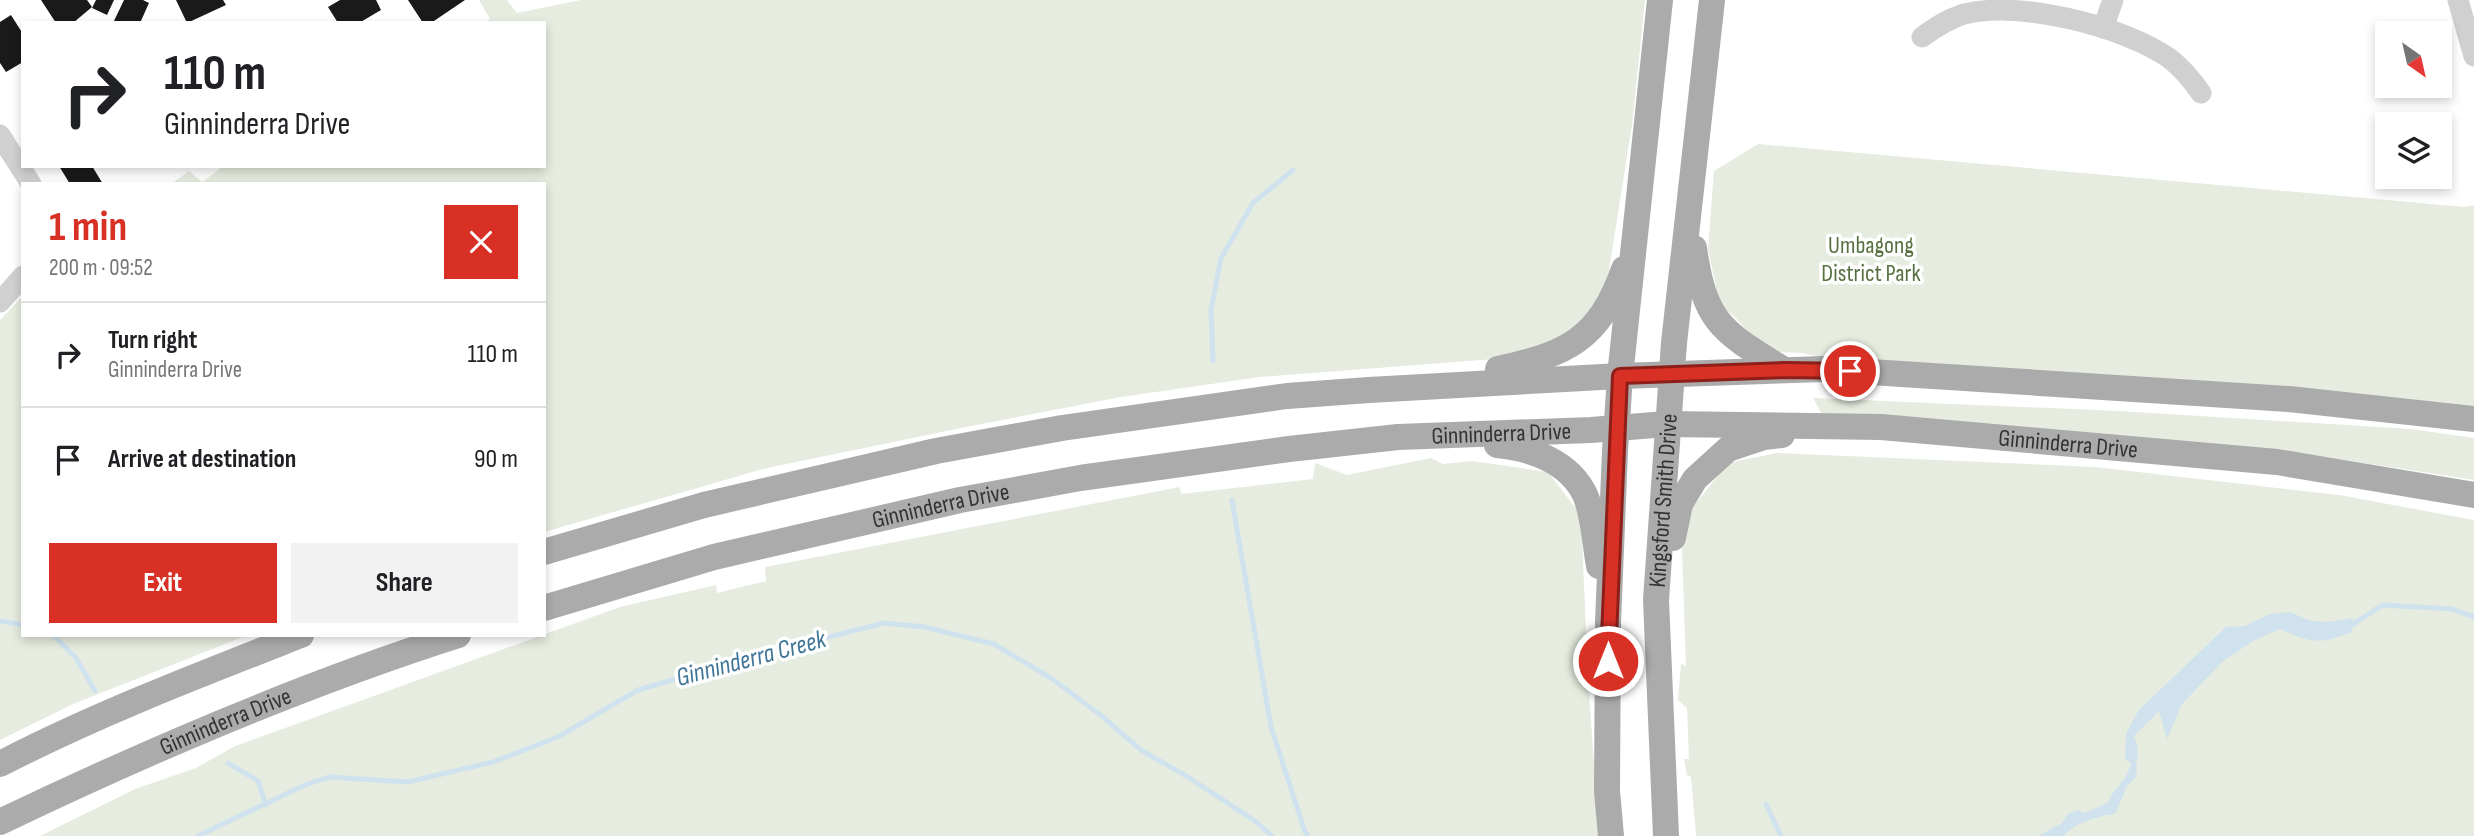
<!DOCTYPE html>
<html lang="en">
<head>
<meta charset="utf-8">
<style>
  :root { --surface:#fff; --page:#f2f2f2; --text:#202124; --muted:#757577; --line:#e0e0e0; --accent:#d93025 }
  body { margin:0; font-family:"Sofia Sans Condensed",sans-serif; background:var(--page); color:var(--text); height:100vh; display:flex; flex-direction:column; font-size:26px; white-space:nowrap }
  * { box-sizing:border-box; margin:0 }
  p { font-size:23px; color:var(--muted) }
  .icon { flex:none; width:38px; height:38px; fill:none; stroke:currentColor; stroke-width:2; stroke-linecap:round; stroke-linejoin:round }
  .map { position:relative; flex:1; overflow:hidden }
  .panel { position:absolute; left:21px; top:182px; width:525px; height:455px; display:flex; flex-direction:column; background:var(--surface); border-radius:0px; box-shadow:0 4px 10px #0003 }
  .panel>* { flex:none }
  .guide { position:absolute; left:21px; top:21px; width:525px; height:147px; border-radius:0px; box-shadow:0 4px 10px #0003; background:#fff; color:var(--text); overflow:hidden }
  .needle { width:46px; rotate:146deg }
  .tools { position:absolute; left:2375px; top:21px; display:grid; gap:14px }
  .tools a { display:grid; place-items:center; width:77px; height:77px; border-radius:0px; background:var(--surface); box-shadow:0 4px 10px #0003; font-size:35px }
  .pin { position:absolute; display:grid; place-items:center; width:60px; height:60px; color:#fff; margin:-30px; border:4px solid #fff; border-radius:50%; box-shadow:0 2px 7px #0007 }
  .me { position:absolute; width:77px; margin:-38px; rotate:0deg; stroke-linejoin:round; filter:drop-shadow(0 0 5px #0008) }
  .turn { display:flex; align-items:center; gap:24px; height:147px; padding:0 28px; font-size:32px }
  .turn .icon { width:91px; height:91px; stroke-width:2.5 }
  .turn b { display:block; font-size:49px; line-height:60px }
  .round { display:grid; place-items:center; flex:none; width:74px; height:74px; border-radius:0px; background:var(--page) }
  .headline { display:flex; align-items:center; justify-content:space-between; height:119px; padding:0 28px }
  h1 { font-size:42px; font-weight:700; line-height:52px; color:var(--accent) }
  .action { display:flex; gap:14px; margin-top:auto; padding:14px 28px }
  .action a { flex:1; height:80px; border-radius:0px; background:var(--accent); color:#fff; font-size:28px; font-weight:700; line-height:80px; text-align:center }
  .action a+a { background:var(--page); color:var(--text) }
  ul { padding:0; list-style:none }
  li { display:flex; align-items:center; gap:21px; height:105px; padding:0 28px; border-top:2px solid var(--line) }
  li div { flex:1 }
  li b { display:block; font-size:26px }
  li em { font-style:normal }
  .map>svg:first-child { display:block }
  .green { fill:#e6ecdf }
  .water { fill:#cfe2ee }
  .lines { fill:none; stroke-linecap:round; stroke-linejoin:round }
  .stream { stroke:#cfe2ee; stroke-width:5 }
  .building { fill:#1a1a1a }
  .minor { stroke:#d0d0d0; stroke-width:21 }
  .major { stroke:#ababab; stroke-width:26 }
  .route-casing { stroke:#8d1f18; stroke-width:18 }
  .route { stroke:#d93025; stroke-width:12 }
  .labels { text-anchor:middle; dominant-baseline:central; stroke-width:7; stroke-linejoin:round; paint-order:stroke }
  .park-label { font-size:24px; fill:#56703f; stroke:#fff }
  .street-label { font-size:24px; fill:#333; stroke:#fff }
  .water-label { font-size:26px; font-style:italic; fill:#3f7597; stroke:#fff }
</style>
</head>
<body>
<div class="map">
<svg width="2474" height="836" viewBox="0 0 2474 836">
  <rect width="100%" height="100%" fill="#fff"/>
  <path class="green" d="M479,0H507L517,13L581,0H1645L1632,125L1607,283L1582,331L1520,357L1260,377L1121,397L971,426L767,468L544,532V184H171L189,171L202,182L220,169L219,166H544V23H483L490,19Z
    M1758,144L2465,207L2474,205V412L1832,360L1803,353L1777,352L1758,342L1736,318L1720,305L1708,249L1714,171Z
    M23,296V635H248L73,704L0,740V320Z
    M1813,398L2119,411L2411,429L2474,438V480L2288,451L1822,414Z
    M1777,453L2095,467L2339,495L2474,520V836H1696L1691,777L1687,775L1684,759H1689L1687,708L1678,700L1681,664L1686,666L1681,522L1728,463Z
    M1431,458L1443,464L1472,461L1548,472L1581,515L1588,678L1599,836H40L135,789L196,768L235,746L620,607L716,585L717,593L766,581L765,567L1180,487L1181,494L1313,479L1315,463L1347,475Z"/>
  <path class="water" d="M2291,612C2314,625 2327,623 2353,618L2352,632C2321,645 2310,643 2280,629L2253,641L2222,662L2182,704L2167,739L2159,711L2134,736C2142,757 2134,758 2137,776L2127,786L2115,814C2100,815 2072,824 2064,836H2038L2062,823L2068,814L2078,810L2085,813L2109,802C2112,789 2127,782 2131,763L2125,759L2126,733L2139,710L2226,627L2245,626L2270,614Z"/>
  <g class="lines">
    <path class="stream" d="M1213,361L1211,310L1221,258L1253,203L1293,170
      M1232,500L1271,727L1305,832L1308,836
      M0,621L23,625
      M2349,627L2382,605L2452,609L2474,617
      M53,635L76,658L95,691
      M228,763L258,781L266,805
      M1766,804L1781,836
      M198,836L305,785L329,777L408,782L493,762L558,737L638,690L758,655L884,623L925,627L994,644L1051,678L1103,717L1141,750L1188,777L1255,821L1272,836"/>
  </g>
  <path class="building" d="M41,0H87L92,7L73,23H56Z
    M96,0H114L107,15L92,8Z
    M124,0H143L149,3L140,23H113Z
    M176,0H223L226,5L187,23Z
    M340,0H376L381,10L359,23H338L328,7Z
    M408,0H465L431,23H423Z
    M11,15L23,34V62L6,72L0,63V22Z
    M59,166H92L103,184H70Z"/>
  <g class="lines">
    <path class="minor" d="M2458,0L2474,56
      M2103,28L2113,0
      M1922,37C1936,27 1948,19 1964,14C2019,0 2123,26 2169,58C2182,68 2192,80 2201,93
      M0,135L31,184
      M0,302L23,276"/>
    <g class="major">
      <path d="M1694,248C1705,324 1722,331 1784,370"/>
      <path d="M1498,369C1567,354 1599,340 1624,269"/>
      <path d="M1497,445C1531,448 1571,462 1586,497C1594,518 1595,544 1599,566"/>
      <path d="M1673,538L1680,504L1695,479L1728,449L1764,437L1782,435"/>
      <path d="M544,552L704,505L936,451L1062,428L1287,396L1369,390L1620,376L1824,369L2289,399L2474,419"/>
      <path id="s1" d="M544,608L714,557L960,500L1080,478L1289,449L1398,437L1591,430L1667,424L1881,427L2277,462L2474,495"/>
      <path d="M0,764C97,714 199,675 301,635"/>
      <path id="s2" d="M0,822C148,751 301,685 458,635"/>
      <path d="M1611,836L1607,791L1608,623L1615,451L1620,376L1660,0"/>
      <path id="s3" d="M1666,836L1656,600L1674,343L1712,0"/>
    </g>
  </g>
  <g class="lines">
    <g class="route-casing">
      <path id="route" d="M1608,661L1620,376L1784,370L1850,371"/>
    </g>
    <use href="#route" class="route"/>
  </g>
  <g class="labels">
    <g class="park-label">
      <text x="1871" y="245">Umbagong<tspan x="1871" dy="28">District Park</tspan></text>
    </g>
    <g class="street-label">
      <text stroke="none"><textPath href="#s1" startOffset="976">Ginninderra Drive</textPath></text>
      <text stroke="none"><textPath href="#s1" startOffset="1544">Ginninderra Drive</textPath></text>
      <text stroke="none"><textPath href="#s3" startOffset="336">Kingsford Smith Drive</textPath></text>
      <text stroke="none"><textPath href="#s1" startOffset="410">Ginninderra Drive</textPath></text>
      <text stroke="none"><textPath href="#s2" startOffset="247">Ginninderra Drive</textPath></text>
    </g>
    <g class="water-label">
      <text transform="translate(751 659) rotate(-15)">Ginninderra Creek</text>
    </g>
  </g>
</svg>
<div class="tools">
<a><svg class="needle" viewBox="-14 -14 28 28"><path d="M0-13l5 13h-10z" fill="#e53935"/><path d="M0 13l5-13h-10z" fill="#757577"/></svg></a>
<a><svg class="icon" aria-label="layers" viewBox="0 0 24 24"><path d="M12 4l9 5-9 5-9-5zM3 14l9 5 9-5"/></svg></a>
</div>
<div class="pin" style="left:1850px;top:371px;background:#d93025"><svg class="icon" aria-label="arrive" viewBox="0 0 24 24"><path d="M6 21V4h12l-3 4 3 4H6"/></svg></div>
<svg class="me" style="left:1608px;top:661px" viewBox="-20 -20 40 40"><circle r="17" fill="#d93025" stroke="#fff" stroke-width="3"/><path d="M0-11L8 9 0 5-8 9z" fill="#fff"/></svg>
<div class="guide">
<div class="turn"><svg class="icon" aria-label="right" viewBox="0 0 24 24"><path d="M7 20v-9h11M14 6l5 5-5 5"/></svg><div><b>110 m</b>Ginninderra Drive</div></div>
</div>
<section class="panel">
<div class="headline"><div><h1>1 min</h1><p>200 m · 09:52</p></div><a class="round" style="background:#d93025;color:#fff"><svg class="icon" aria-label="close" viewBox="0 0 24 24"><path d="M6 6l12 12M18 6L6 18"/></svg></a></div>
<ul>
<li><svg class="icon" aria-label="right" viewBox="0 0 24 24"><path d="M7 20v-9h11M14 6l5 5-5 5"/></svg><div><b>Turn right</b><p>Ginninderra Drive</p></div><em>110 m</em></li>
<li><svg class="icon" aria-label="arrive" viewBox="0 0 24 24"><path d="M6 21V4h12l-3 4 3 4H6"/></svg><div><b>Arrive at destination</b></div><em>90 m</em></li>
</ul>
<div class="action"><a>Exit</a><a>Share</a></div>
</section>
</div>
</body>
</html>
